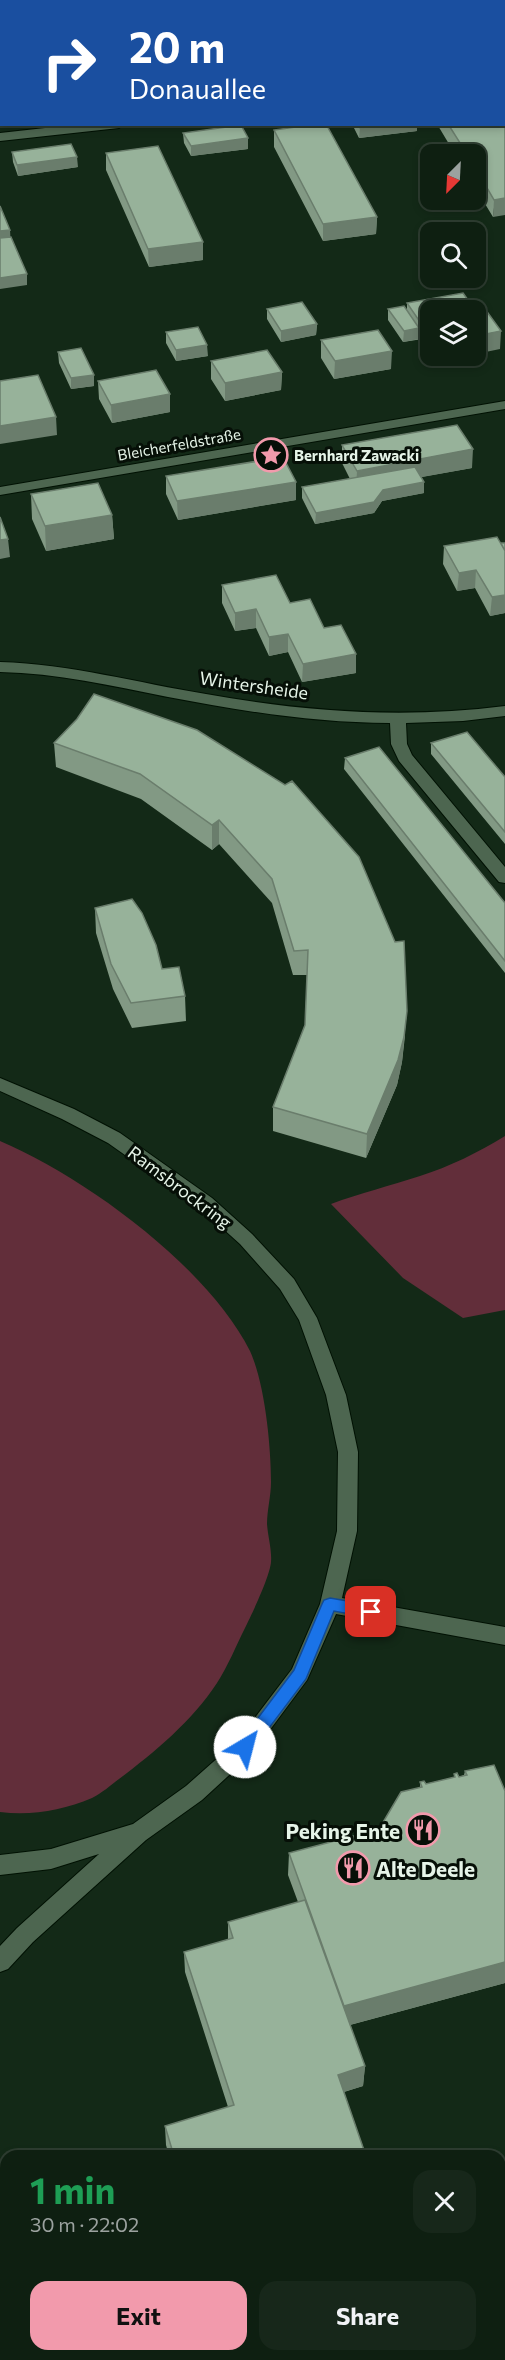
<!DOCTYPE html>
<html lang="en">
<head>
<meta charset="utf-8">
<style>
  :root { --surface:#0e1f11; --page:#17271a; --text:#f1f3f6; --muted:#9ba29f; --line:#2e3d31; --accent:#f29aac }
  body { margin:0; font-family:Commissioner,sans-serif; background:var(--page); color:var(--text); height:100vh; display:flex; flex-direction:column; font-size:22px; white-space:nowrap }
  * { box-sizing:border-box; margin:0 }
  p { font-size:20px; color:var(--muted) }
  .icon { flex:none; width:33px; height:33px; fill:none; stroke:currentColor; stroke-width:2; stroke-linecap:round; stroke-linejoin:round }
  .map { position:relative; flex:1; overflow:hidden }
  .panel { position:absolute; left:0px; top:2150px; width:506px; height:212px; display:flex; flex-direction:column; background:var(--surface); border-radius:18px 18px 0 0; box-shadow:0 3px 9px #0003,0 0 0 2px var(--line) }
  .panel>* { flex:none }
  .hud { position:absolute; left:0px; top:0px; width:506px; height:126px; box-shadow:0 3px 9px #0003,0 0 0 2px var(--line); background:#1a4fa0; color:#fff; overflow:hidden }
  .needle { width:39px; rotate:204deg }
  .buttons { position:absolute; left:420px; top:144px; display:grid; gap:12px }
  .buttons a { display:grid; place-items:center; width:66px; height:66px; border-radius:12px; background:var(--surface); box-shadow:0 3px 9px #0003,0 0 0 2px var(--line); font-size:30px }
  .pin { position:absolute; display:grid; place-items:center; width:51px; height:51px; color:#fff; margin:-26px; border-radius:12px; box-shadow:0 3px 9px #0006 }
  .me { position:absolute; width:66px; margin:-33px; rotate:37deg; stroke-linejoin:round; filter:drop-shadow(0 0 4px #0008) }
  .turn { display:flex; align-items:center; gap:21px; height:126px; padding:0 30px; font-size:27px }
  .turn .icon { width:78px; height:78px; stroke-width:2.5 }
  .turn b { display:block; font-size:42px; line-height:51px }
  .round { display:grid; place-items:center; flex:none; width:63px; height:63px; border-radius:18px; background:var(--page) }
  .overview { display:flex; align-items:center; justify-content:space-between; height:102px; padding:0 30px }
  h1 { font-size:36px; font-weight:700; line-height:45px; color:#1e9e55 }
  .action { display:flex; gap:12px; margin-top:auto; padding:12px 30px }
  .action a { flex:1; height:69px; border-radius:18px; background:var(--accent); color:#111; font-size:24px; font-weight:700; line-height:69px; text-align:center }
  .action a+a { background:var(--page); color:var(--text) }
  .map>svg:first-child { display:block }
  .green { fill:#622e3a }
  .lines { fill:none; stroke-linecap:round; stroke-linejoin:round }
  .minor-casing { stroke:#001103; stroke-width:2 }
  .minor { fill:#4d6650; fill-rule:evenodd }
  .wall { fill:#829984 }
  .shaded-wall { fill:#6a7d6c }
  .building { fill:#97b29a; stroke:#6a7d6c; stroke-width:1.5 }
  .route { fill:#1a73e8; stroke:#114b97; stroke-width:1.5 }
  .labels { text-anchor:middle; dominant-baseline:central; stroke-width:6; stroke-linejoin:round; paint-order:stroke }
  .far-street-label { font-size:15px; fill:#e6f4e8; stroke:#060f07 }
  .far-poi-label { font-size:15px; font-weight:bold; fill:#e6f4e8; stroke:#060f07; text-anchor:start }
  .street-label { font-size:18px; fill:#e6f4e8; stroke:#060f07 }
  .near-poi-label { font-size:21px; font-weight:bold; fill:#e6f4e8; stroke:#060f07; text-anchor:end }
</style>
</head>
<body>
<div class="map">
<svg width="505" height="2360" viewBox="0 0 505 2360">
  <rect width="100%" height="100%" fill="#132917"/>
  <path class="green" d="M505,1136V1310L463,1318L403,1278L331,1204C360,1193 390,1186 420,1176C449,1167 479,1152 505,1136Z
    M0,1141C85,1177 208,1267 250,1351C265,1384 271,1446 271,1482C271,1496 267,1510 267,1524C268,1537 272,1550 271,1562C270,1576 252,1614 245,1628C236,1646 228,1666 217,1683C192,1721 155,1752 119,1779C111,1785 102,1793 92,1798C63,1810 32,1816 0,1812Z"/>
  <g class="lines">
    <g class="minor-casing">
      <path id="minor" d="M505,78V86L504,87V79Z
        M81,124H125L119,128L0,141V133Z
        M505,401V409L0,495V487Z
        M0,662C70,664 138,683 206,694C306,712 404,719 505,706V716L463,721L406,723L407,744L412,755L505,867V883L499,882L399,761L391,744L390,723C316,723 241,711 168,697C112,686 57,673 0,672Z
        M0,1078L74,1109L120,1133L212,1198L252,1234L294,1279L317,1318L346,1395L358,1452L357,1531L342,1598L505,1627V1645L336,1614L307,1680L252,1754L202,1800L146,1840L33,1942L8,1969L0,1972V1946L17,1928L99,1854L51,1869L0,1875V1855L51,1849L133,1824L186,1786L238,1740L292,1669L320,1604L337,1531L338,1452L326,1395L299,1320L280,1289L240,1244L200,1208L108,1143L62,1119L0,1091Z
        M0,2285L6,2287V2329L0,2327Z
        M6,2347V2355H27V2360H3Z"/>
    </g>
    <use href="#minor" class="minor"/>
  </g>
  <path class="wall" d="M352,124H417V131L359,138Z
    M437,124H503L493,217L476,189V154H455Z
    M274,130L377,217L376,234L323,241L274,147Z
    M183,133L248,149L191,156L184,143Z
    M12,152L78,167L18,176L13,162Z
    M106,153L203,260L149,267L106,170Z
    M407,303L430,310V341L429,338L403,342L388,320V309L407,310Z
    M267,309L317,324L316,335L281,342L267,319Z
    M166,332L208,356L176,361L166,343Z
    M321,340L391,369L334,379L321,358Z
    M58,352L94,375V386L71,389L59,363Z
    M211,361L282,372L281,390L225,401L211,379Z
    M98,381L170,394V412L112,423L99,399Z
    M342,445L472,468L421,477L424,493L382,501L374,513L315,524L302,498V487L350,479L342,463Z
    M166,476L296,482V500L178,520L166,494Z
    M31,494L112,515L114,539L46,551L32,519Z
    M501,543H505V613L490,616L475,588L457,591L443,564L444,546Z
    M222,585L290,603L324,628L356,673L302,682L288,652L269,656L256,628L235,631L222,603Z
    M197,730L405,1036L402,1062L397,1085L366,1158L273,1131V1107L305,1025L307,975H293L272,903L219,844L212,850L141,799L56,767L54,743Z
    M431,743L505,777V844L431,754Z
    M345,758L505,903V973L344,769Z
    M95,908L162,969L185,996L186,1021L132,1028L113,989L96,933Z
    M465,1771L505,1791V1983L350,2025L365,2066L363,2086L344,2092L366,2156H169L166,2145L165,2126L228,2107L185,1972L184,1952L228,1940V1922L298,1902L288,1875L289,1853L382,1829V1824L420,1787V1782L426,1784L454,1777V1774L459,1777L464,1775Z
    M230,2355H390L392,2360H231Z"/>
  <path class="shaded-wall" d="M407,0H456L450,2H407Z
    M504,49H505V66H504Z
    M385,124H417V131L359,138L360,128Z
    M248,138V149L191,156V146Z
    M77,157L78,167L18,176L17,165Z
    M505,198V215L493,217L494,200Z
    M377,217L376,234L323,241V224Z
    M10,230L11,247L0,249V231Z
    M203,242V260L149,267L148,249Z
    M27,274V285L0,289V278Z
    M430,320L429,338L419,340L420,322Z
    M317,324L316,335L281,342V331Z
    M419,328V339L403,342L404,331Z
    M501,331L500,349L476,354V336Z
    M207,345L208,356L176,361V350Z
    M392,351L391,369L334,379L335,361Z
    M443,356H465L443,360Z
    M282,372L281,390L225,401V383Z
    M94,375V386L71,389V378Z
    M170,394V412L112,423L111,405Z
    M56,417L57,435L0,444V426Z
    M473,449L472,468L356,489L357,471Z
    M296,482V500L178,520L177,501Z
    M424,482V493L382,501L374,513L315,524L316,513L383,490Z
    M112,515L114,539L46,551L45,526Z
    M8,539L10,557L0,559V540Z
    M476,570L475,588L457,591L459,573Z
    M505,595V613L490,616L492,597Z
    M256,609V628L235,631V613Z
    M288,634V652L269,656V637Z
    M356,654V673L302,682L303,664Z
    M219,820V844L212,850V825Z
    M407,1011L402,1062L397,1085L366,1158L367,1134Z
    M505,1962V1983L342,2027L344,2006Z
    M365,2066L363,2086L337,2094L338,2075Z"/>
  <path class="building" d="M75,0H119L120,2H76Z
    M235,0H284L285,2H235Z
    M463,0H489L490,2H452Z
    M504,34L505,35V49H504Z
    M317,124H326L377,217L323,224L274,130Z
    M358,124H385L360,128Z
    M448,124H503L505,128V198L494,200L476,169V154H467Z
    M241,125L248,138L191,146L183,133Z
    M71,144L77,157L17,165L12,152Z
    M158,146L203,242L148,249L106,153Z
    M0,206L10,230L0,231Z
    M11,237L27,274L0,278V238Z
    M463,293L475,310H430V322V320L420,322L407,303Z
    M302,302L317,324L281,331L267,309Z
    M404,306L419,328L404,331L388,309Z
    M485,309L501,331L476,336L475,310Z
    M198,327L207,345L176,350L166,332Z
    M378,330L392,351L335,361L321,340Z
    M81,348L94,375L71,378L58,352Z
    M267,350L282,372L225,383L211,361Z
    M156,370L170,394L111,405L98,381Z
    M38,375L56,417L0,426V381Z
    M457,425L473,449L357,471L342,445Z
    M283,457L296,482L177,501L166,476Z
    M415,467L424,482L383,490L374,502L316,513L302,487Z
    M98,483L112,515L45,526L31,494Z
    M0,517L8,539L0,540Z
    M497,537L505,551V595L492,597L476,570L459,573L444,546Z
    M501,543H505V551Z
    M276,575L290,603L310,599L324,628L341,625L356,654L303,664L288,634L269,637L256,609L235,613L222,585Z
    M94,694L197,730L285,785L292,781L359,857L395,942L404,941L407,1011L404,1037L398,1060L367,1134L273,1107L305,1025L308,950L294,951L272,879L219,820L212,825L140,774L54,743L77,719Z
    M467,732L505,777V832L431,743Z
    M379,747L505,903V961L345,758Z
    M132,899L142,913L156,945L162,969L179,967L185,996L131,1003L111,964L95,908Z
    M494,1765L505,1791V1962L344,2006L289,1853L384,1828L382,1824L401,1792L422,1787L420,1782L424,1781L426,1784L455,1777L454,1774L457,1773L459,1777L467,1775L465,1771Z
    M305,1900L365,2066L338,2075L366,2156H174L165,2126L234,2105L184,1952L233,1938L228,1922Z
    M235,2355H390L392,2360H237Z"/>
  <path class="route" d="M330,1598L371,1605L376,1607L378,1612L376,1616L371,1618L334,1611L306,1679L251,1752L245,1754L240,1752L237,1747L240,1742L294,1670L322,1604L324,1600Z"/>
  <defs>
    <g id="sight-ring" transform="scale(1.725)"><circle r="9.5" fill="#060f07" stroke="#f29aac" stroke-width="1.5"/><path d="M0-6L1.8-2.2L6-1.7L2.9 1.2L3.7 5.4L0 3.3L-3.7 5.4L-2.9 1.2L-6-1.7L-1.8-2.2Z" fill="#f29aac"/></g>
    <g id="restaurant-ring" transform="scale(1.725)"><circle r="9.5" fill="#060f07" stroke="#f29aac" stroke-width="1.5"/><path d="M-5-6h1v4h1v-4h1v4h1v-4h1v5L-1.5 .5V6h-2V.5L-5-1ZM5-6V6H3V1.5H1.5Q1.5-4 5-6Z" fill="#f29aac"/></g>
  </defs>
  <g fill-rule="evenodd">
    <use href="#sight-ring" x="271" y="455"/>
    <use href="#restaurant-ring" x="423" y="1830"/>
    <use href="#restaurant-ring" x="353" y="1868"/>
  </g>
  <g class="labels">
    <g class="far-street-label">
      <text transform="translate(179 444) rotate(-10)">Bleicherfeldstraße</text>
    </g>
    <g class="far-poi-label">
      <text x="294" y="455">Bernhard Zawacki</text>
    </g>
    <g class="street-label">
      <text transform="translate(254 685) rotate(8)">Wintersheide</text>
      <text transform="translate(180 1187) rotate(37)">Ramsbrockring</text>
    </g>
    <g class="near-poi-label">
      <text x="400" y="1830">Peking Ente</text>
      <text x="376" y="1868" text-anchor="start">Alte Deele</text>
    </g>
  </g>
</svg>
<div class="buttons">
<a><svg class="needle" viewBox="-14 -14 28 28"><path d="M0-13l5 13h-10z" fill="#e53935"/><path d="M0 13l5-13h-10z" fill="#9ba29f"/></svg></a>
<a><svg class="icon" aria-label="search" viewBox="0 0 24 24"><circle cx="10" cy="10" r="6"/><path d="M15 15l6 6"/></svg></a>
<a><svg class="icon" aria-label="layers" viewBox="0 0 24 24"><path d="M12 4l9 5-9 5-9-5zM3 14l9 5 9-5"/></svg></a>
</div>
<div class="pin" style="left:371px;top:1612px;background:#d93025"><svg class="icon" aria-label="arrive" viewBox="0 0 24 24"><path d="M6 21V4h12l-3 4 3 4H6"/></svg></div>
<svg class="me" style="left:245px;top:1747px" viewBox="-20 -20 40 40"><circle r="19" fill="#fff"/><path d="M0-13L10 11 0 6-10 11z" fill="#1a73e8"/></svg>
<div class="hud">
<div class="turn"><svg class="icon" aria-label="right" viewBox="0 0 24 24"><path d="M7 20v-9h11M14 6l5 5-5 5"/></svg><div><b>20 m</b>Donauallee</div></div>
</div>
<section class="panel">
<div class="overview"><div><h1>1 min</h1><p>30 m · 22:02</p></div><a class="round"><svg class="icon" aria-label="close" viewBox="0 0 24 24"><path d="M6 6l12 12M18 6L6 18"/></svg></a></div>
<div class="action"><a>Exit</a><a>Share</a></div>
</section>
</div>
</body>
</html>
